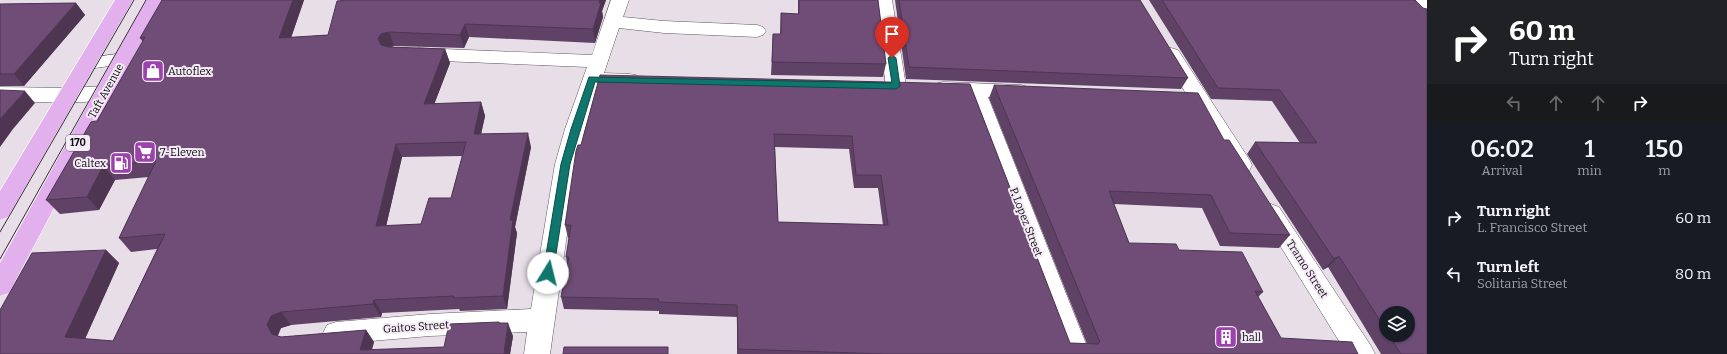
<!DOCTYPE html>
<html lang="en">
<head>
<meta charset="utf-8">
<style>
  :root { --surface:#171b24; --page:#20242c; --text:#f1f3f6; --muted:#9ea1a6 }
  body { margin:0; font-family:Bitter,serif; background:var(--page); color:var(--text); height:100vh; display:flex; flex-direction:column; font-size:15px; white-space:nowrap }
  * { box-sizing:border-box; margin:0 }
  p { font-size:13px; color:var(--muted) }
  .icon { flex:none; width:22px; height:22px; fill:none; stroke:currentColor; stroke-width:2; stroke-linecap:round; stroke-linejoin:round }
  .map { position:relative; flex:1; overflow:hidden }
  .side { display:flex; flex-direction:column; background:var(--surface); width:300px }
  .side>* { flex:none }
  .guide { background:#202124; color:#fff; overflow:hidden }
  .controls { position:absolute; left:1379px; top:306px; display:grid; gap:8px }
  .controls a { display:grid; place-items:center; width:36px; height:36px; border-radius:50%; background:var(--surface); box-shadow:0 1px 3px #0004; font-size:20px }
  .pin { position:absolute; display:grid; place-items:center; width:34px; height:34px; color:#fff; margin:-41px -17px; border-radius:50% 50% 50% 0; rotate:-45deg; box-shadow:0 0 4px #0007 }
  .pin .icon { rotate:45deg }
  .me { position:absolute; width:44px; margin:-22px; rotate:9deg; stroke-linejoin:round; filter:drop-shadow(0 0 3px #0008) }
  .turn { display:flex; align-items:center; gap:14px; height:84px; padding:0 16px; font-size:18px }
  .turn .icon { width:52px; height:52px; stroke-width:2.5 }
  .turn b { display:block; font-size:28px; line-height:34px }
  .lanes { display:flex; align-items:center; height:38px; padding:0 16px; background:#0003; justify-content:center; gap:20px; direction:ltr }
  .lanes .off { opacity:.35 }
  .eta { display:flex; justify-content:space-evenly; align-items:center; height:68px; text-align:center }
  .eta b { font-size:24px; font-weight:600; line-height:28px }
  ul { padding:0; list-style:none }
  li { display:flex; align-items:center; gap:12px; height:56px; padding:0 16px }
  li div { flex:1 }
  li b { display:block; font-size:15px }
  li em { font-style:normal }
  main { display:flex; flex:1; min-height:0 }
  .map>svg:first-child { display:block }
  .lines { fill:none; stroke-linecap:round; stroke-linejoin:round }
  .minor-casing { stroke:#5e5760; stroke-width:1 }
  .major-casing { stroke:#fff; stroke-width:1 }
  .minor { fill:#fff; fill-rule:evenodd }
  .major { fill:#e3b0ee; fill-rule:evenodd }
  .tram { stroke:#322e33; stroke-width:1 }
  .wall { fill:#5f4265; fill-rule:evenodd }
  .shaded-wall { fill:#4e3653 }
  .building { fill:#6f4d76; stroke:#4e3653; fill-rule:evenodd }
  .route { fill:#0f766e; stroke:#0a4d48 }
  .labels { text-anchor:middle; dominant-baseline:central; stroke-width:4; stroke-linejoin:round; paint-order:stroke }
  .shield { fill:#f4ebf6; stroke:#544f55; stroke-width:1 }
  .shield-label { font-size:10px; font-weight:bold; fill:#0f0c10 }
  .poi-label { font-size:11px; fill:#0f0c10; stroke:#f4ebf6; text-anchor:start }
  .street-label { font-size:11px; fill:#0f0c10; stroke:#f4ebf6 }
</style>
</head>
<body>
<main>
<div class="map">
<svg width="1427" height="354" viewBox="0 0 1427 354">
  <rect width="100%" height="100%" fill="#e7dee8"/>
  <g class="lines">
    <g class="minor-casing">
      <path id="minor" d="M611,0H629L623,17L664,21L757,25L763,27L766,31L763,35L757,37L664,33L619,28L604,73L629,74L636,75L639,80L636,85L629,86H600L585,129L577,164L550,354H524L527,332L430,336L336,344L327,341L323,333L327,325L336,322L430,314L531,309L555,164L565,129L587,67L418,60L411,58L409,54L411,50L418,48L592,55Z
        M874,0H892L906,86L903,91L896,93L889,91L886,86Z
        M1410,0H1427V13L1421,12Z
        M1171,48L1178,50L1249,159L1252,165L1249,171L1241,173L1233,171L1162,54L1164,50Z
        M124,53L131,55L134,59L131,63L88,69L81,67L78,63L81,59Z
        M943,82L1021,85L1028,87L1031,92L1028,97L1021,99L988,97L1090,354H1064L968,97L943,96L936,94L933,89L936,84Z
        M105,86L112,88L115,93L112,98C82,106 32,101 0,101V87L69,88Z
        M1271,204L1279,207L1371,346L1375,354H1347L1260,213L1263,207Z"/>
    </g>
    <g class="major-casing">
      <path id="major" d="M115,0H133L8,217L0,220V191Z
        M146,0H164L9,293L0,296V263Z"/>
    </g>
    <use href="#minor" class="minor"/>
    <use href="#major" class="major"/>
    <path class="tram" d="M0,232L134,0
      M0,259L146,0"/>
  </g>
  <path class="wall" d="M304,0L291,38L328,35L347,0H606L602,11L603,17L595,43L469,37L464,48L394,46L390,47L445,49L450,63L434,104L481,102L485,116L481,134L531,147L515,227L517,233L507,309L460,311L459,309L382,313L381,317L291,325L281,328L277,336L281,337L366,330L374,342L372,350L444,347L499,322L513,336L510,354H0L106,250L119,263L85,339L113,341L157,249L131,252L119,238L149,177L115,180L99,210L60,214L46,200L97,121L143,42L140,38ZM463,156L451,198L421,224L386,226L402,157Z
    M798,0H878L886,64L883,77L771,75L773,34H780L781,13L798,14Z
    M895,0H1140L1188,78L1181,89L906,79Z
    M1149,0H1415L1427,354H1381L1328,267L1323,270L1247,154L1255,142L1300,143L1272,101L1211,99ZM1386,313L1408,335H1386Z
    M76,3L85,15L24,86H0V4Z
    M970,84L1070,343L1087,344L989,98L994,85L1224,140L1290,235L1279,248L1220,246L1202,208L1114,204L1129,243L1179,250L1263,292L1258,297L1281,338L1358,354H737V317L659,314V311L564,309L561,297L567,263L566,257L569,238H568L565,225L581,145ZM775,147L849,149L854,188H878L883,225L778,222Z"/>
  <path class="shaded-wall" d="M293,0H304L286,52L279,38Z
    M600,0H606L602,11L603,17L595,43L593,29Z
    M76,3L85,15L24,86L14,74Z
    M465,24L469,37L464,48L460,35Z
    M389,32L394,46L387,48L384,52L378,39L381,34Z
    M445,49L450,63L429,118L424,104Z
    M25,91L35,103L13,129L0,147V119Z
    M481,102L485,116L478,148L474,134Z
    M528,133L531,147L515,227L517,233L507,309L503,296L510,220Z
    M396,144L402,157L383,240L376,226Z
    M103,166L115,180L99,210L87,197Z
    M106,250L119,263L80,350L65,337Z
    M1339,256L1328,267L1323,270L1334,259Z
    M374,300L382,313L381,317L373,304Z
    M281,312L291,325L281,328L277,338L272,334L267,325L271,316Z
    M508,323L513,336L510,354H504Z
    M366,330L374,342L370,354L360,350Z"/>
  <path class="building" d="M162,0H293L279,38L328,35L337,1L347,0H600L599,3H601L593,29L465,24L460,35L389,32L381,34L378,39L381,45L389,47L445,49L424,104L481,102L474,134L528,133L510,220H513L503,296L454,298V296L374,300L373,304L281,312L271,316L267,325L272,334L281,337L366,330L360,350L444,347L449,324L499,322V323H508L504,354H0V310L32,253L106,250L65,337L113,341L165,234L119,238L156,161L103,166L87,197L46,200L91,122L97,121L145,37L140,38ZM466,142L451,198H429L421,224L376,226L396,144Z
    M799,0H878L886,64L772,62L773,34H781V13L799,14Z
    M899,0H1140L1188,78L909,67Z
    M1162,0H1415L1423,8L1427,9V354H1401L1389,335H1408V313H1386V330L1339,256L1334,259L1255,142L1317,143L1280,90L1218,88Z
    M76,3L14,74H0V4Z
    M600,75L970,84L1070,343L1098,344L1100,342L994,85L1198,93L1224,140H1229L1290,235L1230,233L1211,195L1109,191L1129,243L1176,244L1179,250L1242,252L1263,292L1255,291L1281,338L1352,342L1358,354H884L738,349L737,305L658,302L659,299L561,297L569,257H566L571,225H565L576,151L578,145H581ZM774,134L852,136L856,175H881L888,225L778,222Z
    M0,90L25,91L0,119Z
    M564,347H668V354H563Z"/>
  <path class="route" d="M892,55L896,58L900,86L896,89L595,82L570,164L553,273L552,276L548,277L545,276L543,273L561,164L571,129L589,77L892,83L888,58Z"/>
  <defs>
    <g id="shop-square" transform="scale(1.15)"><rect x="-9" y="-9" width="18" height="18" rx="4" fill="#9c42ad" stroke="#f4ebf6"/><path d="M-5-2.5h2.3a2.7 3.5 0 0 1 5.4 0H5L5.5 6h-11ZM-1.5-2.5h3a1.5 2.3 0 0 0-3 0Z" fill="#fff"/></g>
    <g id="supermarket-square" transform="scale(1.15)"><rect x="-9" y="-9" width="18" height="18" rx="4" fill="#9c42ad" stroke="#f4ebf6"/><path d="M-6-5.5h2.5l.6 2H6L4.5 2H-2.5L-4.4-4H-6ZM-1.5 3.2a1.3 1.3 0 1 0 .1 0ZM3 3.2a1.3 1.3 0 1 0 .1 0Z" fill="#fff"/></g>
    <g id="fuel-square" transform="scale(1.15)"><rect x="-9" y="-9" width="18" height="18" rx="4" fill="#9c42ad" stroke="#f4ebf6"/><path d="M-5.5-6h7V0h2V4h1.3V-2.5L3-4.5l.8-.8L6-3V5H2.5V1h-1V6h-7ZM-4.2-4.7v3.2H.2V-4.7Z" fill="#fff"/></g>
    <g id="building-square" transform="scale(1.15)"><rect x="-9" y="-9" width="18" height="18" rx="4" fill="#9c42ad" stroke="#f4ebf6"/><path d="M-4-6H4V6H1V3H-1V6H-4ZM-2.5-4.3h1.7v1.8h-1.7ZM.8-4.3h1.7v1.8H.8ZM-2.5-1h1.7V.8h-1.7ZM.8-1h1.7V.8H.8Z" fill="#fff"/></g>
  </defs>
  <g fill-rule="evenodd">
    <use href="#shop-square" x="153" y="71"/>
    <use href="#supermarket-square" x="145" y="152"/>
    <use href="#fuel-square" x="121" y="163"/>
    <use href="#building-square" x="1226" y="337"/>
  </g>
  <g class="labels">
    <rect class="shield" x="66" y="135" width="24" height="16" rx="3"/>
    <g class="shield-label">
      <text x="78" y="143">170</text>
    </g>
    <g class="poi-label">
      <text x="168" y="71">Autoflex</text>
      <text x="160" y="152">7-Eleven</text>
      <text x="106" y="163" text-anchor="end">Caltex</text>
      <text x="1242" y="337">hall</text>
    </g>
    <g class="street-label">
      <text transform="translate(106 91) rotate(-61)">Taft Avenue</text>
      <text transform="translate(1026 222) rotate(69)">P. Lopez Street</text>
      <text transform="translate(1307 269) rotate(57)">Tramo Street</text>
      <text transform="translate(416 327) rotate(-4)">Gaitos Street</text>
    </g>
  </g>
</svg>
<div class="controls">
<a><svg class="icon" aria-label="layers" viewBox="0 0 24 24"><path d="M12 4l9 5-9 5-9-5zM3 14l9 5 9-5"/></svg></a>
</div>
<div class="pin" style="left:892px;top:58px;background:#d93025"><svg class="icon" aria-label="arrive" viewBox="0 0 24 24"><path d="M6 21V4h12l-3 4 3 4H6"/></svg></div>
<svg class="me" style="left:548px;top:273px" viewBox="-20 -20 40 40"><circle r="19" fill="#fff"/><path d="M0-13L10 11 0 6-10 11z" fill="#0f766e"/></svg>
</div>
<section class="side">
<div class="guide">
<div class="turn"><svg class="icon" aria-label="right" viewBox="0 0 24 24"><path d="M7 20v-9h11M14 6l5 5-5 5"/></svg><div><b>60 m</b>Turn right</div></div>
<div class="lanes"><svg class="icon off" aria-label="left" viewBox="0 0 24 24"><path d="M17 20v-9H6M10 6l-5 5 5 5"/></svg><svg class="icon off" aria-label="ahead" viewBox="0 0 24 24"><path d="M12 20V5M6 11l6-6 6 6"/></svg><svg class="icon off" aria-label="ahead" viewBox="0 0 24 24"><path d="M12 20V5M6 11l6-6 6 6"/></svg><svg class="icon" aria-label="right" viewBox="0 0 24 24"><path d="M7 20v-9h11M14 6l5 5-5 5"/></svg></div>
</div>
<div class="eta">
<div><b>06:02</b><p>Arrival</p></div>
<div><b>1</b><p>min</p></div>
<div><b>150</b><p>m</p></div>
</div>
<ul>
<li><svg class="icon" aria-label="right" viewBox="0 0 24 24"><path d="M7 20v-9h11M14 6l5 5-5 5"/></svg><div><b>Turn right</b><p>L. Francisco Street</p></div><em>60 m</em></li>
<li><svg class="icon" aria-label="left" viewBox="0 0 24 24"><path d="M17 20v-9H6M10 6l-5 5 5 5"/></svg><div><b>Turn left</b><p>Solitaria Street</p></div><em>80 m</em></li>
</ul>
</section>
</main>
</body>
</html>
